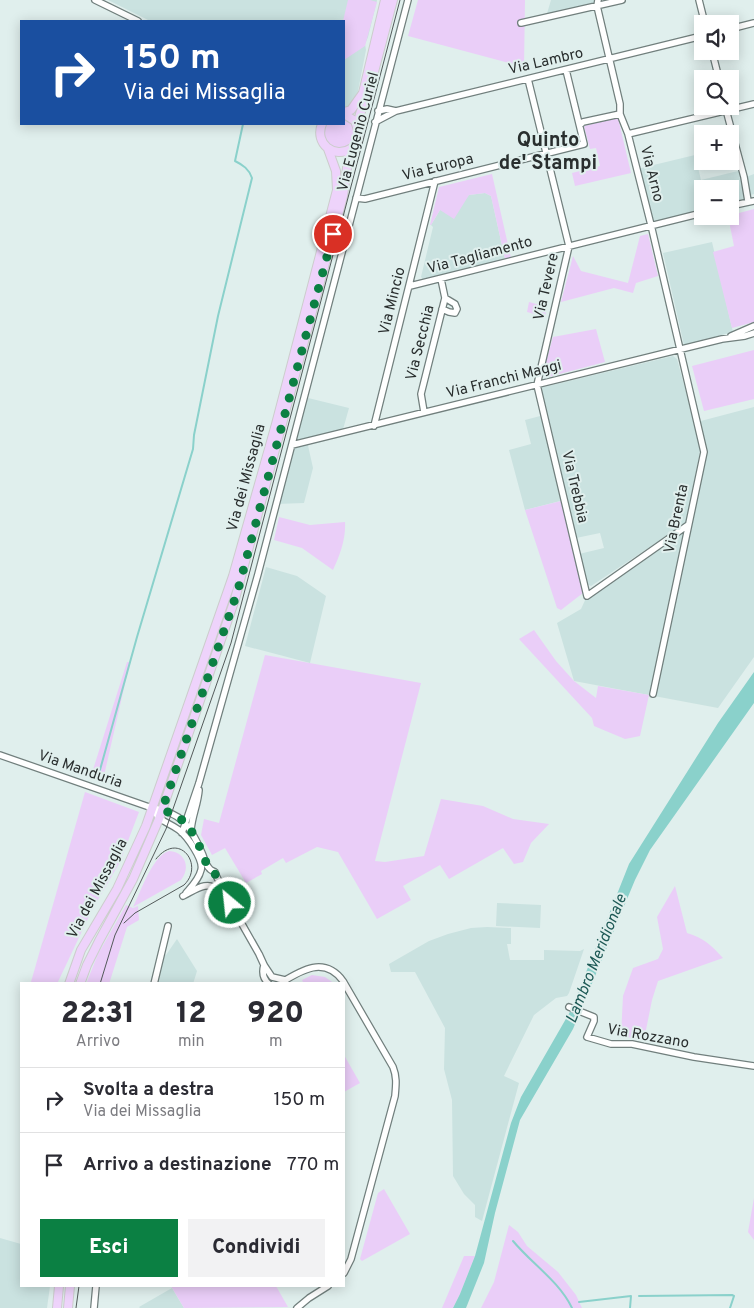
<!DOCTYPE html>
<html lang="it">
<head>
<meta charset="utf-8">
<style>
  :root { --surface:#fff; --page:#f2f2f3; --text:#2b2b33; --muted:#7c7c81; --line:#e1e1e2; --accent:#0b8043 }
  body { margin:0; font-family:Overpass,sans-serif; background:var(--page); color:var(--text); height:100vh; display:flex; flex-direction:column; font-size:19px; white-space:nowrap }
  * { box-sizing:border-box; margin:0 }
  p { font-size:16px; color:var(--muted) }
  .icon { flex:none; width:28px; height:28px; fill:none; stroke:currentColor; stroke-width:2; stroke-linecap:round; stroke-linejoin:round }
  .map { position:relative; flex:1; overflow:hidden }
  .sheet { position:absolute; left:20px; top:982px; width:325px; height:305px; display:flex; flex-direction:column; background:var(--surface); border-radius:0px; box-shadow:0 2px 12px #0003 }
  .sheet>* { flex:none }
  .top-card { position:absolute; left:20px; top:20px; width:325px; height:105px; border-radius:0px; box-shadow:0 2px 12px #0003; background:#1a4fa0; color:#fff; overflow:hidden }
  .tools { position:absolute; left:694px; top:15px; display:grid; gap:10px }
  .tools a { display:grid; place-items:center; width:45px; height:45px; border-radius:0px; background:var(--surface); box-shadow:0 2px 12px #0003; font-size:25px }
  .pin { position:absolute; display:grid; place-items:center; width:42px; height:42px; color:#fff; margin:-21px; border:2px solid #fff; border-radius:50%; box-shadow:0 1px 5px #0007 }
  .me { position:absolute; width:55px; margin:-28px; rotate:332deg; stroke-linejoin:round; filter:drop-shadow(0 0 4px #0008) }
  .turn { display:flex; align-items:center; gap:18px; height:105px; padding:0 20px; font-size:22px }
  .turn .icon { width:65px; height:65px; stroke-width:2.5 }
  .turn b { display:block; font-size:35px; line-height:42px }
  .eta { display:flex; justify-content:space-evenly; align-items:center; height:85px; text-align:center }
  .eta b { font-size:30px; font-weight:800; line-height:35px }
  .cta { display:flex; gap:10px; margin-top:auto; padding:10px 20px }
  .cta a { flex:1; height:58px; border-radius:0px; background:var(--accent); color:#fff; font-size:20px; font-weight:800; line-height:58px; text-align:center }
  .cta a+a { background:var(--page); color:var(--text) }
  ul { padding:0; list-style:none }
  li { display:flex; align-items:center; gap:15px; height:65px; padding:0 20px; border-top:1px solid var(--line) }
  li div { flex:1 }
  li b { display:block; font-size:19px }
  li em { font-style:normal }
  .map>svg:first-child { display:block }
  .built { fill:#cae2e0 }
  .green { fill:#eacef8 }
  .water { fill:#8ad1cb }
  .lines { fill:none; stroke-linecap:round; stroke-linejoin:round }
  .stream { stroke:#8ad1cb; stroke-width:2 }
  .minor-casing { stroke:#717f7d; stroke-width:8 }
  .major-casing { stroke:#cccdcd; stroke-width:10 }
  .minor { stroke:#fff; stroke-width:5.5 }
  .major { stroke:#eed3fb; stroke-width:8 }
  .tram { stroke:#535a5a; stroke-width:1 }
  .route { stroke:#0b8043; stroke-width:9; stroke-dasharray:0 16.2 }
  .labels { text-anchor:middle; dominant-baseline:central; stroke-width:4; stroke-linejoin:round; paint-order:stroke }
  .street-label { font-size:15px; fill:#292e2e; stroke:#e0efed }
  .water-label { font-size:16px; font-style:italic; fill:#1e5a56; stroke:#e0efed }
  .district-label { font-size:20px; font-weight:bold; fill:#292e2e; stroke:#e0efed }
</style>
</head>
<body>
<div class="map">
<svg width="754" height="1308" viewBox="0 0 754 1308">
  <rect width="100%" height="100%" fill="#e0efed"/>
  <path class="built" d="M108,0H377L368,37L365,44L366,50L358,91L354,101L349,107L344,109V21H150Z
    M551,0H598L597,6L546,17Z
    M695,155L701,180L742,170L748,201L730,206V189H702V213L651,225L637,169Z
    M754,174V194L751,195L746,177Z
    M485,193L491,196L505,259L424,280L421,277L433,227L431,225L440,210L469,195Z
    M712,242L733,332L684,345L663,253Z
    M673,356L677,359L694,421L700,451L686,523L591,586L587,584L585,577L579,554L604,548L600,533L576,538L540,388Z
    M304,397L349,408L342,433L307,441L313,468L304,503L276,504Z
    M754,407V657L718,708L574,681L557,623L581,609L587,596L688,525L704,453L697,422Z
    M544,415L564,500L525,510L509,450L531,444L525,420Z
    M266,567L297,576L326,596L310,663L245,646Z
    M497,903L541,905L540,928L496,926Z
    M487,927L511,928V944H507L510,960H544V950L580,951L584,949L569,993L567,996L556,998L534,1015L504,1076L519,1083L482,1221L475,1217V1205L464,1194L453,1176L452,1100L444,1069L445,1028L415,972H391L389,964L429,941L448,934L471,928Z
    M177,939L197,971L193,984H154L162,953L166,955Z
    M0,1238L21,1244V1286H50L47,1308H0Z
    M172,1288L184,1308H140L139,1307Z"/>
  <path class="green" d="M348,0H370L377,2L365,46L344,60L343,21Z
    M418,0H525L524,67L408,36Z
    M344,118C369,132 342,161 327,143C322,137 322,130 326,124H344Z
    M618,118L631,173L575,186L572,173L600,166L596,148L590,149L584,126Z
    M492,174L511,258L505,259L491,196L485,193L469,195L454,219L440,210L431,225H430L439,187Z
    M754,209V322L732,328L713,252L734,246L728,216Z
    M648,234L658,276L636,283L633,293L614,288L561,302L573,256L581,271L628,283L640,236Z
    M529,302L547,307L545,317L527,312Z
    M596,329L605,362L548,377L543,372L553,337Z
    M754,350V399L704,411L692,366Z
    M561,501L583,593L561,610L557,608L525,510Z
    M279,517L310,525L345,522C346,539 340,555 333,570L302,548L274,540Z
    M534,630L556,661L574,681L596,698L598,686L649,695L640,736L625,739L594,726L592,718L519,639Z
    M265,655L421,683L375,861L385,862L424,856L441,799L483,806L513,819L549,824L531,843L523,862L514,864L503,848L449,879L440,865L403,886L411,900L377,919L338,852L317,847L286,863L283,858L261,871L262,874L246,883L225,848L212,855L201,835L204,819L219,823Z
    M127,662H130L103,780L91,776Z
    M85,792L139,812L120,862L92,910L57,984L31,982Z
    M169,851C185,852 191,867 181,880L133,907C141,892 152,856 169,851Z
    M675,886L687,933C704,938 711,945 723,958L658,981L652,1000L644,1040L621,1036L623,996L633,968L658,959L663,949L657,917Z
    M126,905L133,908L138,906L139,920L127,927L109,984H86L98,954Z
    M312,975L325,977L335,984H304L302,980Z
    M344,1055L360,1083L344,1092Z
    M384,1189L410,1234L362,1261L360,1259L378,1193Z
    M754,1198V1240L748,1232Z
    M509,1225L518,1232L527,1246L558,1272L576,1295L582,1308H481L494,1282Z
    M464,1256H475L460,1294L453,1308H442Z
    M171,1286H276L288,1307L184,1308Z"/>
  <path class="water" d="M754,672V703L650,850L635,880L573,1029L520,1120L495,1213L484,1263L466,1308H453L460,1294L475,1256L511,1123L521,1097L571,1010L629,864L718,723Z"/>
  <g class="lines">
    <path class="stream" d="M98,777L137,637L193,449L194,435L218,316L252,178C249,169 243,165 235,161L243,124
      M513,1241C532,1264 559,1281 572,1308
      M639,1296L732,1295L734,1296L730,1308
      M579,1302L631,1296L630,1308"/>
    <g class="minor-casing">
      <path id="minor" d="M95,0L138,21
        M598,0L597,6L620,104V114L628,134L651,225L704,452L653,694
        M699,0L705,24
        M521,23L622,0
        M730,29L754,23
        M712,51L719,79
        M528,79L569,246L537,385L587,596L688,525
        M725,106L744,177L748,201
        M378,111L387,109L396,111L702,36
        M375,122L396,111
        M580,125L583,122L620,114
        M628,134L754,104
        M356,198L365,199L584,144L566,70
        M730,206L754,201
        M410,286L702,213
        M442,309L449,312L455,313L457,309L455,304L445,298
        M731,336L754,326
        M424,412L421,394L445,298L441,279
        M374,426L435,181
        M292,445L722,339L745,336L754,333
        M0,755L152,808C182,812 191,827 202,853C204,857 205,864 209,868C210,870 213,871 215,872C218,884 228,891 230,903
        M152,808C162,824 165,820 179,830C187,836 204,860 201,870C199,879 192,886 186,893
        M191,830C192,816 198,804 199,790
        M182,833L199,783L258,574L408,0
        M183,896C195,890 208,879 219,891C223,895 225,899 230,903L259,954L264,965L272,977L285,980
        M264,965C262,972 263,979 269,984
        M154,984L168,926
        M279,984C300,971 324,955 343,981L393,1067C397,1077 396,1085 395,1096L351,1259L344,1273
        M569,1007L594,1017V1021L587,1037L611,1044H632L694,1057L754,1066
        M94,1308L96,1286
        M297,1308L309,1298L328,1286"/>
    </g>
    <g class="major-casing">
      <path id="major" d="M344,112L351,110L363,93L385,0
        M322,124C314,143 334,160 352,148
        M357,126L360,114L370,87L393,0
        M69,984L81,950L117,889L146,826L233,576L276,424L337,190L336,171L328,149
        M80,984L87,965L99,941L133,879L159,819L235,599L343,196L349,154L357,142L359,133L355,121L344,114
        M57,1308L59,1286
        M68,1308L70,1286"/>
    </g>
    <use href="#minor" class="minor"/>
    <use href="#major" class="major"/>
    <path class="tram" d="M124,923L135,913L184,885C205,865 179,830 156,859
      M100,984L115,935L166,829L231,643L400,0
      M76,1308L79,1286"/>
  </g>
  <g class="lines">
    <path class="route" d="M230,903C228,891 219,882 214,872C207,866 205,861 202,852C192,830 186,817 162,810L238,590L333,234"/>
  </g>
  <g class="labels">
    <g class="street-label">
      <text transform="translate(546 62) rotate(-13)">Via Lambro</text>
      <text transform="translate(359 132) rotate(-75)">Via Eugenio Curiel</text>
      <text transform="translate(438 168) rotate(-14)">Via Europa</text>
      <text transform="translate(651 174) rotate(76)">Via Arno</text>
      <text transform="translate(480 256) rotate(-15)">Via Tagliamento</text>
      <text transform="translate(547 287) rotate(-77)">Via Tevere</text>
      <text transform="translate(393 301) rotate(-76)">Via Mincio</text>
      <text transform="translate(421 343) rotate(-76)">Via Secchia</text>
      <text transform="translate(504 380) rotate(-14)">Via Franchi Maggi</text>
      <text transform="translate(247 478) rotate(-75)">Via dei Missaglia</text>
      <text transform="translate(574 487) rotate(77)">Via Trebbia</text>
      <text transform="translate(677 519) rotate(-78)">Via Brenta</text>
      <text transform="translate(80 770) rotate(19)">Via Manduria</text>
      <text transform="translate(98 889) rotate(-62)">Via dei Missaglia</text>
      <text transform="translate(648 1037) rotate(10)">Via Rozzano</text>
    </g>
    <g class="water-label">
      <text transform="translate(597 959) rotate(-68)">Lambro Meridionale</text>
    </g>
    <g class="district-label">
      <text x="548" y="141">Quinto<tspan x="548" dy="23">de' Stampi</tspan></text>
    </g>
  </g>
</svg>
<div class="tools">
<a><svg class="icon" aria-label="sound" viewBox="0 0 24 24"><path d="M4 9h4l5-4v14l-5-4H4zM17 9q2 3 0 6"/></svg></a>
<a><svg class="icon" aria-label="search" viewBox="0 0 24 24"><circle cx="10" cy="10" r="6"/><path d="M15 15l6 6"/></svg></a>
<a>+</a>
<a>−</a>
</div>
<div class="pin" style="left:333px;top:234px;background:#d93025"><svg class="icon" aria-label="arrive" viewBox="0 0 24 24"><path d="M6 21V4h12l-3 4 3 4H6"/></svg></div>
<svg class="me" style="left:230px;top:903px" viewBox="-20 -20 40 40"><circle r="17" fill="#0b8043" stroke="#fff" stroke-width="3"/><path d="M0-11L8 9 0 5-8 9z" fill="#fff"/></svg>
<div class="top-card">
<div class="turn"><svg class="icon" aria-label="right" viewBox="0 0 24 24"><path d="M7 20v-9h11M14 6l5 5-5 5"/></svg><div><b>150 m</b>Via dei Missaglia</div></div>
</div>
<section class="sheet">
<div class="eta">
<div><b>22:31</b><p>Arrivo</p></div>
<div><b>12</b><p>min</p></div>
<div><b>920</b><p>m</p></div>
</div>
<ul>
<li><svg class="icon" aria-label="right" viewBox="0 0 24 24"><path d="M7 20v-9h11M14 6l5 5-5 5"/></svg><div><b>Svolta a destra</b><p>Via dei Missaglia</p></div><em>150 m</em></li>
<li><svg class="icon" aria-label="arrive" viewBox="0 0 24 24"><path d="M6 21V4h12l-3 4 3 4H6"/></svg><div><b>Arrivo a destinazione</b></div><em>770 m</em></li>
</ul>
<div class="cta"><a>Esci</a><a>Condividi</a></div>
</section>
</div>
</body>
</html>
